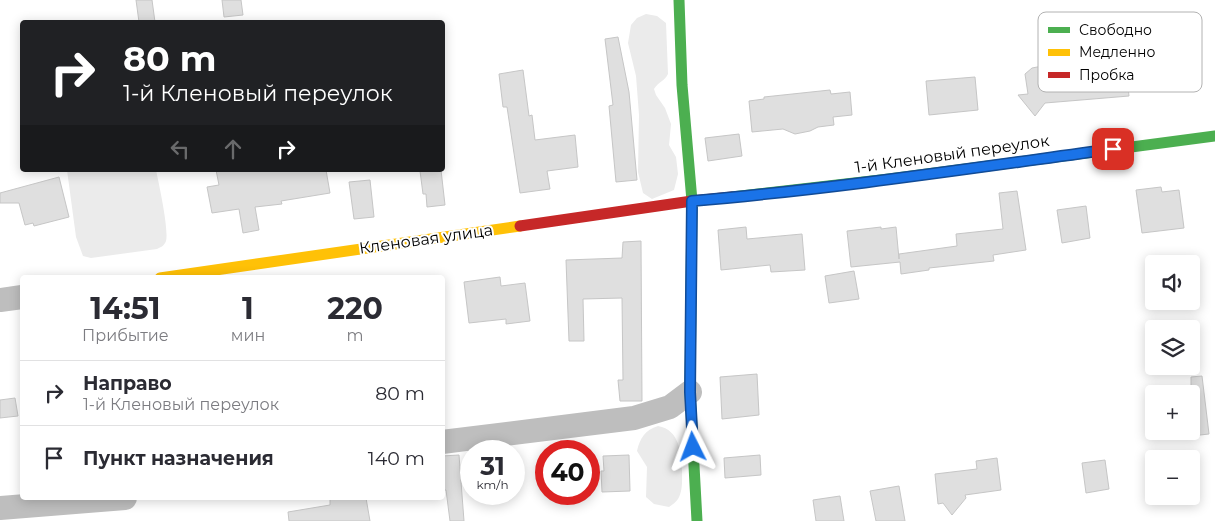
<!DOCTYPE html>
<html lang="ru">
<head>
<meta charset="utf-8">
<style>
  :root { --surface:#fff; --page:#f7f7f7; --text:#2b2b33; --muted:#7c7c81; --line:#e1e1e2 }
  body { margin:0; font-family:Montserrat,sans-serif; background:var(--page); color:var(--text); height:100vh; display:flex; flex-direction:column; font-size:19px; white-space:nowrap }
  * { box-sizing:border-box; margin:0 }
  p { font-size:16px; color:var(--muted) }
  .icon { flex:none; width:28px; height:28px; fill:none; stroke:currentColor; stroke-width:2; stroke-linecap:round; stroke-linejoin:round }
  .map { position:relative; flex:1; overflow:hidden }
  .panel { position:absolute; left:20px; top:275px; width:425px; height:225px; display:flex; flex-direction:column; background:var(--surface); border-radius:5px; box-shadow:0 2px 12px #0003 }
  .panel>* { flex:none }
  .guide { position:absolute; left:20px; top:20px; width:425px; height:152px; border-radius:5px; box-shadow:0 2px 12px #0003; background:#202124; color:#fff; overflow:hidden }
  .controls { position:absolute; left:1145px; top:255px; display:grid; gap:10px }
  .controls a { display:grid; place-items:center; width:55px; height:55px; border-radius:5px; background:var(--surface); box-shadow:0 2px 12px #0003; font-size:25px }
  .speed { position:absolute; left:460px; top:440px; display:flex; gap:10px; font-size:25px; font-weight:700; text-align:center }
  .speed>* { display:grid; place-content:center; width:65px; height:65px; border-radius:50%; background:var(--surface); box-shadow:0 2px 12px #0003; line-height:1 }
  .speed small { font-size:12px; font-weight:400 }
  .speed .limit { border:8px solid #d22; background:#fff; color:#111 }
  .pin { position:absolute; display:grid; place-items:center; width:42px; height:42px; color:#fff; margin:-21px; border-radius:10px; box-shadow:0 2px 8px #0006 }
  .me { position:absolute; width:55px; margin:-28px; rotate:357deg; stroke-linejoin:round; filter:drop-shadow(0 0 4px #0008) }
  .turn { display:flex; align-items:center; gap:18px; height:105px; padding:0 20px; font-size:22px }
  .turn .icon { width:65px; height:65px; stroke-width:2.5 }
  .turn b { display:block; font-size:35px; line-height:42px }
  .lanes { display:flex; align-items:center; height:48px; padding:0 20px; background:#0003; justify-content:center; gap:25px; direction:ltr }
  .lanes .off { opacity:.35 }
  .eta { display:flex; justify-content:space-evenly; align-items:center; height:85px; text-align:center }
  .eta b { font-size:30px; font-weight:700; line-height:35px }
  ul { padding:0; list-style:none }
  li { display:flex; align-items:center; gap:15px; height:65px; padding:0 20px; border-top:1px solid var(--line) }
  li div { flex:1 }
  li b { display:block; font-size:19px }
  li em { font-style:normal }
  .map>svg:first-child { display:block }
  .green { fill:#ebebeb }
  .building { fill:#dfdfdf; stroke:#c6c6c6 }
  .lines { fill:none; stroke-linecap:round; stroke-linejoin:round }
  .street { stroke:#bebebe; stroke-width:24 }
  .fast { stroke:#4caf50; stroke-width:11 }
  .slow { stroke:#ffc107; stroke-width:11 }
  .jam { stroke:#c62828; stroke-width:11 }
  .route-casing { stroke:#114b97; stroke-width:12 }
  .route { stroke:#1a73e8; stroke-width:9 }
  .labels { text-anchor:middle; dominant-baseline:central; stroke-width:4; stroke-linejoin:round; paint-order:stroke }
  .street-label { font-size:16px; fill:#000; stroke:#fff }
  .key { fill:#fff; stroke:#b2b2b2; stroke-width:1 }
  .key-label { font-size:14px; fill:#000 }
</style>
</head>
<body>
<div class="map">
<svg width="1215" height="521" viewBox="0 0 1215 521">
  <rect width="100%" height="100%" fill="#fff"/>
  <path class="green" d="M646,14L657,16L666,23L668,74C665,81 658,82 654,89L656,95L665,108L671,124L669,145L676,157L678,174L674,190L652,199L643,193L638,172L639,115L636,76L628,43L631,25L637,18Z
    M67,170H156C159,184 169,230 166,241C164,246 161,247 157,249L91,258L83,256L76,237Z
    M658,426C680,430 681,453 682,471C682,480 683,490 678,499C676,502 672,505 669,507L654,504L646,497L647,467L637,451C640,438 645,430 658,426Z"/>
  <path class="building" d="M136,0H152L155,22H139Z
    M222,0H241L243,15L224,17Z
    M618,37L629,92L637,180L616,182L609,106L613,105L605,39Z
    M1171,49L1174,81L1128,87L1129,96L1045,103L1035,116L1018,95L1028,94L1025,74L1032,68L1069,61L1070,68L1150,58L1149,52Z
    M523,70L529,116L532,115L535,140L575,135L578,167L547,171L550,189L520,193L507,107H503L499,74Z
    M975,77L978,110L929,115L926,81Z
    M830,90L831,94L850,92L852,115L833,117L834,125L818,127L810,131L795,134L783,129L752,132L749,101L764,99V97Z
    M739,134L742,156L708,161L705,138Z
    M216,170H326L330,193L281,201L282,204L255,207L259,230L243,233L239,209L212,213L207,187L219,185Z
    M431,170H441L445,205L427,207L426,194H423L420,171Z
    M59,177L69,217L34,226L33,223L25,225L19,203H0V193Z
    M370,180L374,217L354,219L349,182Z
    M1161,187L1162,192L1179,190L1184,228L1142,233L1136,190Z
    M1017,191L1026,250L993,255L994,261L929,268V270L901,274L900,262L851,267L847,231L881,227V229L896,227L899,259V254L957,246L956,234L1003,229L999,193Z
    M1086,206L1090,238L1062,243L1057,210Z
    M746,227L747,239L802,234L805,270L771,272L770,265L721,270L718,230Z
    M641,241L642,401H620L618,380H623L622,298L583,299L584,341H569L566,260L622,258L623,242Z
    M854,271L859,299L829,303L825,276Z
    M500,277L501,286L525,283L530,321L506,324V319L469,323L464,282Z
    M757,374L759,415L722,419L720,377Z
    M1202,376L1209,434L1191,436V377Z
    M15,398L18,416L0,418V400Z
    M459,455L464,521H450L446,490H442V456Z
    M629,455L630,491L602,492L601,471H604L603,456Z
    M760,455L761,475L725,478L724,458Z
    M997,458L1001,490L965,495L966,498L952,515L943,503L938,504L935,474L977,469L976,461Z
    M1105,460L1109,489L1086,493L1082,463Z
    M899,486L905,521H876L870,491Z
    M840,496L844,521H816L813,500Z
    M341,498H366L370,521H289L288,512L330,505V499Z"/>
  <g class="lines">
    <path class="street" d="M0,300L22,297
      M442,442L634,418L670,407L690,392
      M0,508L125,498"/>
    <path class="fast" d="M679,0L682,85L692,201L690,392L697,521
      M732,197L889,179L1215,136"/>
    <path class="slow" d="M160,278L520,226"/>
    <path class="jam" d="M520,226L692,201L732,197"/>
  </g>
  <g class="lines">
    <g class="route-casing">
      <path id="route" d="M693,447L690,392L692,201C833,189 973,168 1113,149"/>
    </g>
    <use href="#route" class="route"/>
  </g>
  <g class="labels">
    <g class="street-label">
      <text transform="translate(952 154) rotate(-8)">1-й Кленовый переулок</text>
      <text transform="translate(426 239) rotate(-8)">Кленовая улица</text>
    </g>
  </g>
  <rect x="1038" y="12" width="164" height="80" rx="8" class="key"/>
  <rect x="1048" y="27" width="22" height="6" fill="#4caf50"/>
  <rect x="1048" y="49" width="22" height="7" fill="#ffc107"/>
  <rect x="1048" y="72" width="22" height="6" fill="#c62828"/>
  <g class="key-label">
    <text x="1079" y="35">Свободно</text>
    <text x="1079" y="57">Медленно</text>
    <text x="1079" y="80">Пробка</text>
  </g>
</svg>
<div class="controls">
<a><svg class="icon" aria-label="sound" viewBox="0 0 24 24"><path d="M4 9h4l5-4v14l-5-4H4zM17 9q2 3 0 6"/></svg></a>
<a><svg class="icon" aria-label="layers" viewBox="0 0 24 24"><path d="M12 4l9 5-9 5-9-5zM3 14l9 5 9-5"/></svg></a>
<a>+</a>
<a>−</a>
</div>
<div class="speed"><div>31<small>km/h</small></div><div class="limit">40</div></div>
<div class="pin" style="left:1113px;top:149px;background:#d93025"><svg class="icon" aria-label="arrive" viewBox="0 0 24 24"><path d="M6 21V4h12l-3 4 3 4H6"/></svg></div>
<svg class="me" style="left:693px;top:447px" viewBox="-20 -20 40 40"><path d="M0-17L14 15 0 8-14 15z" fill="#1a73e8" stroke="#fff" stroke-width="4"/></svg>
<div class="guide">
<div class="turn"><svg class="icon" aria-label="right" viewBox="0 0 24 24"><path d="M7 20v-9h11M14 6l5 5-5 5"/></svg><div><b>80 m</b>1-й Кленовый переулок</div></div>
<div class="lanes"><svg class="icon off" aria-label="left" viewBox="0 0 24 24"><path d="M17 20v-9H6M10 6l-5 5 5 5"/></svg><svg class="icon off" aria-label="ahead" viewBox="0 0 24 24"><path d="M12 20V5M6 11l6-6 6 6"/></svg><svg class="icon" aria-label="right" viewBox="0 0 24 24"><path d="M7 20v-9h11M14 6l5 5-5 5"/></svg></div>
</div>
<section class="panel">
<div class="eta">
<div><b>14:51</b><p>Прибытие</p></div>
<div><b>1</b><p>мин</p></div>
<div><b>220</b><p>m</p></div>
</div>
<ul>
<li><svg class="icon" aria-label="right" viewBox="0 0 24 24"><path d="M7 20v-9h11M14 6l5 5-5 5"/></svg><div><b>Направо</b><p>1-й Кленовый переулок</p></div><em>80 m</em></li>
<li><svg class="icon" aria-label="arrive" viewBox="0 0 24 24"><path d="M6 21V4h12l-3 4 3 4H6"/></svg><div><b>Пункт назначения</b></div><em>140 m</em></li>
</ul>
</section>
</div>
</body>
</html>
